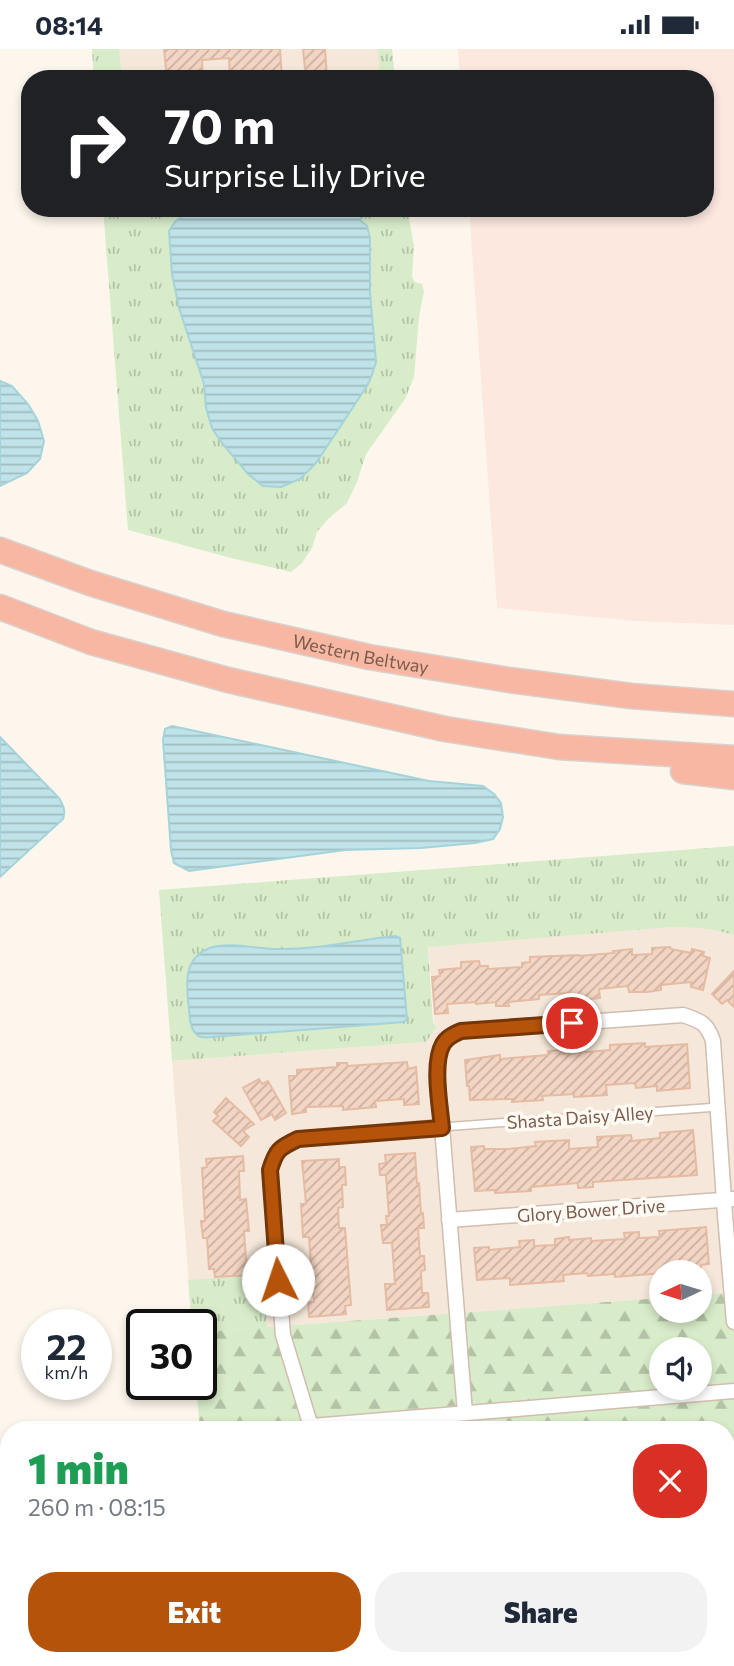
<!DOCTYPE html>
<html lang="en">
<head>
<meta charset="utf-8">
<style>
  :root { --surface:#fff; --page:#f2f2f3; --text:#1f2937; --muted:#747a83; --accent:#b45309 }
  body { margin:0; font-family:Commissioner,sans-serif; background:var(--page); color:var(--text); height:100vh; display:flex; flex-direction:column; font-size:26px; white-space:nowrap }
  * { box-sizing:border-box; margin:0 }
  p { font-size:23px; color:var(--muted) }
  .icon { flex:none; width:38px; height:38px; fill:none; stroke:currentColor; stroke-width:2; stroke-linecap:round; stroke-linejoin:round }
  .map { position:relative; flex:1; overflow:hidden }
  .sheet { position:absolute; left:0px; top:1372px; width:735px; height:245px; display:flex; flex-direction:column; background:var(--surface); border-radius:28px 28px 0 0; box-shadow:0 4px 10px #0003 }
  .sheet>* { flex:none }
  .guide { position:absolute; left:21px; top:21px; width:693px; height:147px; border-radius:28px; box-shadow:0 4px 10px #0003; background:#202124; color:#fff; overflow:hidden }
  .needle { width:46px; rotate:266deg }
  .controls { position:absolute; left:649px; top:1211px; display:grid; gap:14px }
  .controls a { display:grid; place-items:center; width:63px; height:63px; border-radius:50%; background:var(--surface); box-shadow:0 4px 10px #0003; font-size:35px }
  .speed { position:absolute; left:21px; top:1260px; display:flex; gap:14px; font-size:35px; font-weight:700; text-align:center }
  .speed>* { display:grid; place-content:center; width:91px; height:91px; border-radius:50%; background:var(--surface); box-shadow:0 4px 10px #0003; line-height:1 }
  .speed small { font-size:18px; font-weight:400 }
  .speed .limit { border:4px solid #111; border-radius:10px; background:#fff; color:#111 }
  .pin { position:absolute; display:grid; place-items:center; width:60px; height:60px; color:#fff; margin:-30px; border:4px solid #fff; border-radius:50%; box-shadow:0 2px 7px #0007 }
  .me { position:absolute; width:77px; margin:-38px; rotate:356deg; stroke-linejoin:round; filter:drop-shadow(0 0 5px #0008) }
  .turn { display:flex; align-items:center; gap:24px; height:147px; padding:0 28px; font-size:32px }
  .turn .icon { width:91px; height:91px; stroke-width:2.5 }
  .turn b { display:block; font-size:49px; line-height:60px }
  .round { display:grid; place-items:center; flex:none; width:74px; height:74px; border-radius:28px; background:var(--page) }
  .summary { display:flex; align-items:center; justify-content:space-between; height:119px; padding:0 28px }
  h1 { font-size:42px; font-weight:800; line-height:52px; color:#1e9e55 }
  .button { display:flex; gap:14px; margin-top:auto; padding:14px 28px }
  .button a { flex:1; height:80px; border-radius:28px; background:var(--accent); color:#fff; font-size:28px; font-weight:800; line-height:80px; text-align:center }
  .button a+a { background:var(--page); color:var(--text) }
  .status { display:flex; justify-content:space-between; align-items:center; height:49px; padding:0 35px; background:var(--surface); direction:ltr }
  .status svg { height:19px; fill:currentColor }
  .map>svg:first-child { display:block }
  .residential { fill:#f5e8da }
  .commercial { fill:#fde8e0 }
  .grass { fill:url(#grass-tufts) }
  .forest { fill:url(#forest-firs); fill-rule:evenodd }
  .water { fill:url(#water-rules); stroke:#a5d3da; stroke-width:2 }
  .building { fill:url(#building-hatch); stroke:#e6bba3; stroke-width:2 }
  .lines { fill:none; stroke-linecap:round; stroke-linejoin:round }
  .service-casing { stroke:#d1beb0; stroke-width:10 }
  .minor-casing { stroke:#d1beb0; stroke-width:17 }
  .motorway-casing { stroke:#dad1cd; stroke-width:27 }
  .path { stroke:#d9b8a5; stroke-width:2.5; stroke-dasharray:2 5; stroke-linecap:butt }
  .service { stroke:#fff; stroke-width:7 }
  .minor { stroke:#fff; stroke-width:14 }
  .motorway { stroke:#f7b7a3; stroke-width:24 }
  .route-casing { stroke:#753606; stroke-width:18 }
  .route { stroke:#b45309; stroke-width:12 }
  .labels { text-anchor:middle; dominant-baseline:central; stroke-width:7; stroke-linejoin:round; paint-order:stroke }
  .street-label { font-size:18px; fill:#7a5c4d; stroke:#fffaf3 }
</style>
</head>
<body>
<div class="status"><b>08:14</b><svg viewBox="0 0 49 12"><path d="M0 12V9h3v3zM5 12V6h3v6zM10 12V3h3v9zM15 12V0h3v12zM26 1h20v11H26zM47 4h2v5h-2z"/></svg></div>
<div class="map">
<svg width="734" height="1617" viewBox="0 0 734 1617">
  <defs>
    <pattern id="grass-tufts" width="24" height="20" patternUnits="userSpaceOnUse" patternTransform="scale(1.75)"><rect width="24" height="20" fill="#d8ecc9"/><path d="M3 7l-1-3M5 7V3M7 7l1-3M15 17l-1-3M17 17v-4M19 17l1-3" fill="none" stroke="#b4c2a5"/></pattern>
    <pattern id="forest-firs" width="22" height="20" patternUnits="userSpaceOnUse" patternTransform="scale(1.75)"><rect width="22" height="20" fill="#d8ecc9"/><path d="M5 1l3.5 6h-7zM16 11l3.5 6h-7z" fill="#b4c2a5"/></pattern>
    <pattern id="water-rules" width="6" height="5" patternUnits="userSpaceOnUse" patternTransform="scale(1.75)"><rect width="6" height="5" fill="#bfe3e8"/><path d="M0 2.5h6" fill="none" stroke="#a0bbbe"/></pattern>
    <pattern id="building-hatch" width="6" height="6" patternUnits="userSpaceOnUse" patternTransform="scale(1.75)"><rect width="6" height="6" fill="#f3d5c3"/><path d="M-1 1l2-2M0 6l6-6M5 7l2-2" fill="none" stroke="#cab0a1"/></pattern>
  </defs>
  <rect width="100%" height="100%" fill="#fdf6ec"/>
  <path class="residential" d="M92,0H392L395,30H94Z
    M734,828V1243L700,1246V1223H662L661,1249L201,1283V1276H192L172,1012L426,993L437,978L434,973L425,852Z"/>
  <path class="commercial" d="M458,0H734V576L635,572L497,559L469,159H705V30H460Z"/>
  <path class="grass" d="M92,0H119L122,30H94Z
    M378,0H392L395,30H380Z
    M103,159H199L184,165L188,288L199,315L204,335L206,359L212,379L221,393L248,425L263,437L316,414L367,337L373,326L376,313L370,244V189L361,172L358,159H407L414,197L412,228L415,233L422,235L424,242L419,268L414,328L405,350L366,405L357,433L347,454L328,470L317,483L312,499L302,514L291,523L231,509L128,481Z
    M734,797V886C713,879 693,878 671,878L428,898L433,973L437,978L426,993L172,1012L159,841Z
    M263,1226L264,1232L248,1234L249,1237L264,1236L267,1278L201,1283V1276H192L188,1231Z"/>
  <path class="forest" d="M734,1243V1617H218L217,1608H726V1381H200L196,1335H201V1283L661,1249L662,1262H700V1246ZM662,1300H700V1339H662Z"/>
  <path class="water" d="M199,159H358L361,172L367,177L370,189V244L376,313L372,326L367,337L316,414L300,430L281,438L263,437L248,425L221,393L212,379L206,359L204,335L179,259L172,225L169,182L175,173L184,165Z
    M0,332L12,337L28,355L38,372L44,392L40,410L27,424L0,437Z
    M172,677L429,732L483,737L494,745L501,754L503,768L500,780L493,790L475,794L421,799L345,801L189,822L174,814L171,801L163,691L165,680Z
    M0,688L59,749C63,756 66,761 63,770L0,828Z
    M395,887L400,889L407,970L404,973L212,988C207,988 202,990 197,986C190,980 190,970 189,961C186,936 182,907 213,898C231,893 258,900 277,900C317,901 356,891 395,887Z"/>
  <path class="building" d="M164,0H280L282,30H230L229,9L202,11L203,30H167Z
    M303,0H325L327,30H306Z
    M670,898L671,900L691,904L692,900L704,903L703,907L710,909L703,941L691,938V933L661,936V941L647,943H629L628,937L599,940L600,949L569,952L568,944L539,946V950L508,953L509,957H496V953L476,955V953L447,955L448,964L435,965L432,928L440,927L439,921L461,919V913L479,912L480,917H488V920L522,918V914L530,913V908L579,906V907L614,904L613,902L632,900V906L652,905V899Z
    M734,922V958L727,951L722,955L712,945Z
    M645,994V998L687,995L690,1039L657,1042V1037L636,1039L635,1034L606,1036L607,1046L574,1048V1045L542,1047L543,1051L512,1053V1050L470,1051L469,1037H467L465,1011L500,1006V1010L548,1006V1002L563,1001V1005L610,1001V996Z
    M407,1013L408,1020L416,1018L419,1055L404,1056V1050L375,1052L376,1058L343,1061V1057L306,1058V1063L292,1065L289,1027H297V1021L337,1018V1014H347V1017Z
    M259,1030L262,1035L268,1032L286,1064L275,1071L272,1065L261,1071L243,1039Z
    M226,1049L254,1075L243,1082L249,1088L241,1097L213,1072L218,1067L214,1063Z
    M693,1081L697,1126L593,1133V1138L578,1139V1134L531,1138V1142L495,1144V1141L475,1142L471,1098L484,1097V1100H507L536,1097L535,1093L569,1091V1100L598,1098L597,1088L631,1086L632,1092L660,1089V1084Z
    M415,1104L417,1134H419L421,1165L423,1164L424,1179H418L420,1207H424L425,1221L421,1222L422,1244H428L429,1258L387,1261L385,1235H395L392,1194H383L381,1176H387L386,1167H389L386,1126H380L379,1115L386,1114L385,1106Z
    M243,1107L244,1122H239L240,1151L246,1150L249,1182H244L246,1212L251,1211L252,1226L215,1228L214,1220H209L207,1189H203L201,1172H205L202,1119L207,1118L206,1110Z
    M339,1110V1118H345L346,1136H342L343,1158L338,1159L339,1179H345L351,1256L345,1257L346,1265L309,1268L308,1253H314L312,1231H306L305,1217L311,1216L309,1188H303L301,1155H306L302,1112Z
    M706,1178L709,1215L701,1216V1221L615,1228V1225L588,1227L587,1224L563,1226L564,1232L510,1236V1229L477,1231L474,1199L489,1198V1201L520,1198L519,1192L534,1191V1197L555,1196V1190L569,1188V1191L591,1189V1192L625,1190L624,1184L639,1183V1189L660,1188L659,1182Z"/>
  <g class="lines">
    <g class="service-casing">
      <path id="service" d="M442,1078L718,1058"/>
    </g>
    <g class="minor-casing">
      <path id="minor" d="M442,1078L465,1364
        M449,1171L734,1150
        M312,1377L734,1342
        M312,1381L283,1286L270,1121C276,1101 279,1099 297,1090L442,1078C440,1056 431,1015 443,995C447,988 454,986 461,982L683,966C701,972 707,974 713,992L725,1166L734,1273
        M726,1436H734
        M726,1528H734
        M346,1608L347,1617"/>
    </g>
    <g class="motorway-casing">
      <g id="motorway">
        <path id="s1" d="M0,501L90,534L223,575L369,608L509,631L631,647L734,655"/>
        <path d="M0,558L91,593L228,631L445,680L559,698L734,709"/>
        <path d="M683,722L734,728"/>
      </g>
    </g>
    <path class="path" d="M0,1511L9,1518
      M123,1608L127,1617
      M140,1608L158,1617"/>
    <use href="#service" class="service"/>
    <use href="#minor" class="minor"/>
    <use href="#motorway" class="motorway"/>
  </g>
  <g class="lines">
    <g class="route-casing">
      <path id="route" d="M278,1231L270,1121C276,1101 279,1099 298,1090L442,1079C440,1057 432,1014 443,995C447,988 454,985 461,982L572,974"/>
    </g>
    <use href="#route" class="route"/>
  </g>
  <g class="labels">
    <g class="street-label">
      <text stroke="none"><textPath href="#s1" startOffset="376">Western Beltway</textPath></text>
      <text transform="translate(580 1068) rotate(-4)">Shasta Daisy Alley</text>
      <text transform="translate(591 1161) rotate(-4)">Glory Bower Drive</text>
    </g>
  </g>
</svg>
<div class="controls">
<a><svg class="needle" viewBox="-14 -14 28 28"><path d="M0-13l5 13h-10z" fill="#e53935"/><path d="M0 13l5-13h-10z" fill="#747a83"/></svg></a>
<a><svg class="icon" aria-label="sound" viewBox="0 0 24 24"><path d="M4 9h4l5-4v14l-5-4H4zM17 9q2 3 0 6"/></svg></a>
</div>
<div class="speed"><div>22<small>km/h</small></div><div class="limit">30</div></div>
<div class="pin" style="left:572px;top:974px;background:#d93025"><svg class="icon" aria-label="arrive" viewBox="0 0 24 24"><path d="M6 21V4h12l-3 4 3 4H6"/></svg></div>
<svg class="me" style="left:278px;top:1231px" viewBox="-20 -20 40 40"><circle r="19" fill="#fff"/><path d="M0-13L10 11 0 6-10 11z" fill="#b45309"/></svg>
<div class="guide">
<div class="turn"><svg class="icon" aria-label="right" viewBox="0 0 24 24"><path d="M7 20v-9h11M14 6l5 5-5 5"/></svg><div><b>70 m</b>Surprise Lily Drive</div></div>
</div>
<section class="sheet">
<div class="summary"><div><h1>1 min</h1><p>260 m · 08:15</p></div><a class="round" style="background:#d93025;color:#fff"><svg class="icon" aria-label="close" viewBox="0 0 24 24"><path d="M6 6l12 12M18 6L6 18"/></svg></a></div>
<div class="button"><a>Exit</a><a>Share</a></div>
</section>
</div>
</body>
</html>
